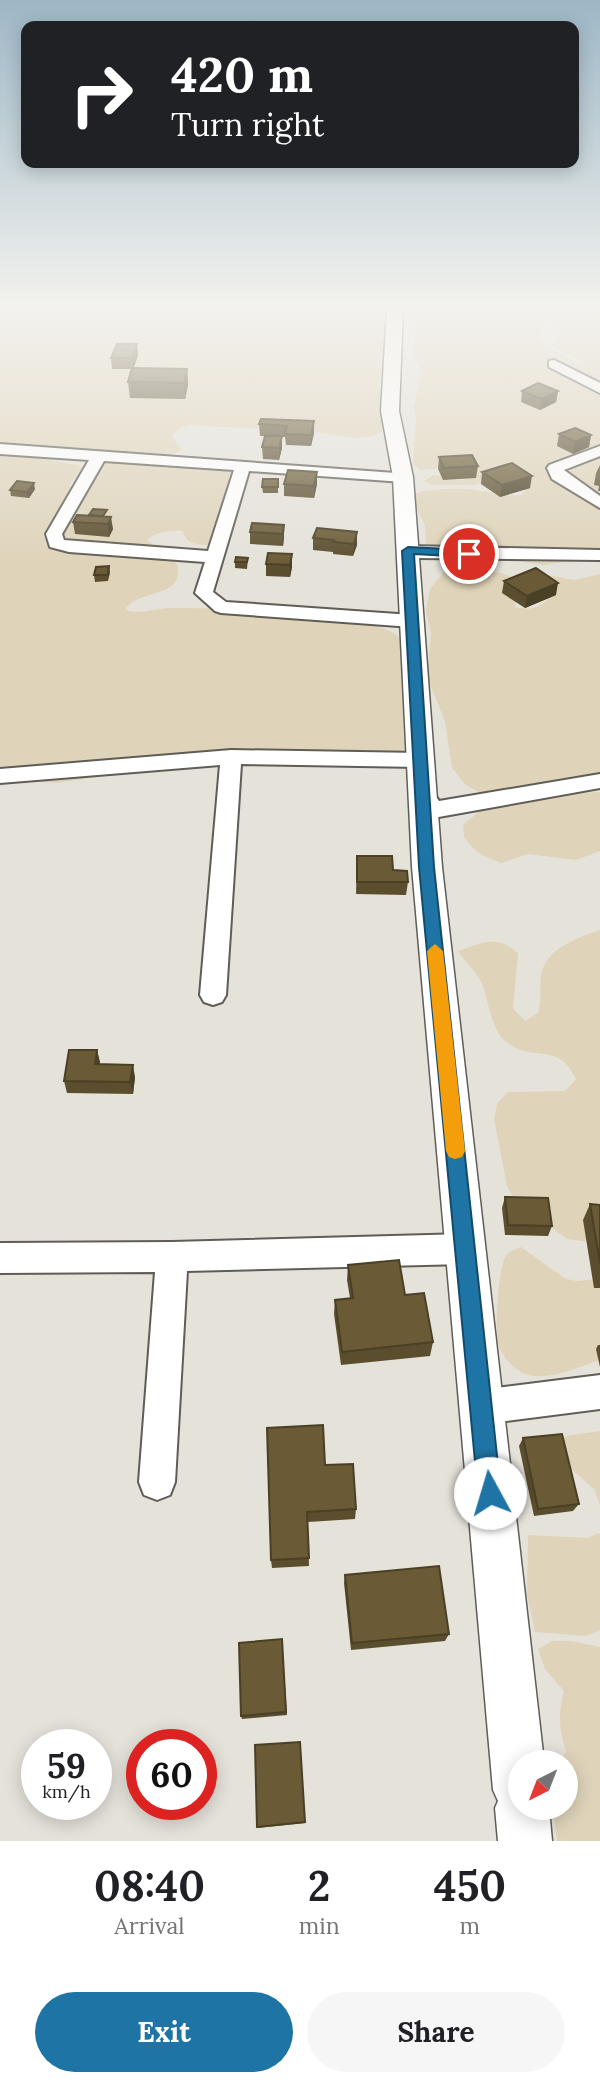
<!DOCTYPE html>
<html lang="en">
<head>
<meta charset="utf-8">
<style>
  :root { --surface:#fff; --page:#f6f6f6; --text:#202124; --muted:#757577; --accent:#1e74a4 }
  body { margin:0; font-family:Lora,serif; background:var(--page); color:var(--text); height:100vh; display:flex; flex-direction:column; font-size:26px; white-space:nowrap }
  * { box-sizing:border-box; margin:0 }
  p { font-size:23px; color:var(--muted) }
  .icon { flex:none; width:38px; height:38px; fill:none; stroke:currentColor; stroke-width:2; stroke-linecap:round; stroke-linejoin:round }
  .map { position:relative; height:1841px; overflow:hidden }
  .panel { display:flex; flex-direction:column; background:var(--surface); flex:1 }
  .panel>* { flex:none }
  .banner { position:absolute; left:21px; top:21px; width:558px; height:147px; border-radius:14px; box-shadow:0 4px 18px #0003; background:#202124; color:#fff; overflow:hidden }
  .needle { width:46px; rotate:222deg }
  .fabs { position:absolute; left:508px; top:1750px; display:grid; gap:14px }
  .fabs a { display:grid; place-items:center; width:70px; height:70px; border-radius:50%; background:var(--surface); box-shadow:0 4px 18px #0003; font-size:35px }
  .speed { position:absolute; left:21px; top:1729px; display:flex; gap:14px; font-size:35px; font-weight:700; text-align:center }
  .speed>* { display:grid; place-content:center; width:91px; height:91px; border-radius:50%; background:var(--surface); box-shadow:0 4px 18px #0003; line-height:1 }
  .speed small { font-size:18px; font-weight:400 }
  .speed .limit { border:10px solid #d22; background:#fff; color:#111 }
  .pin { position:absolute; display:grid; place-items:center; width:60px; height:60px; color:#fff; margin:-30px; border:4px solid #fff; border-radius:50%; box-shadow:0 2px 7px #0007 }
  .me { position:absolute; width:77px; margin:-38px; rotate:354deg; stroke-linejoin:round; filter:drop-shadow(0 0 5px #0008) }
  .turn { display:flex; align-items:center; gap:24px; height:147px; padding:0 35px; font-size:32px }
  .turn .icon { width:91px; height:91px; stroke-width:2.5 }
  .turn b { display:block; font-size:49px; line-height:60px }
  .eta { display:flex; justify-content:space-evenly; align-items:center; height:119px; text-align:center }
  .eta b { font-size:42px; font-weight:700; line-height:49px }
  .cta { display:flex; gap:14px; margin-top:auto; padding:14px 35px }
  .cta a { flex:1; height:80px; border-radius:42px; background:var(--accent); color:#fff; font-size:28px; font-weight:700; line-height:80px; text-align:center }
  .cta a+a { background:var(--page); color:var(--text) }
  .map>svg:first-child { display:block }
  .green { fill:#dfd4ba }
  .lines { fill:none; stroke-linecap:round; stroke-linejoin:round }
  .minor-casing { stroke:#5f5d56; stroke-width:4 }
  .major-casing { stroke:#5f5d56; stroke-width:3 }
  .minor { fill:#fff; fill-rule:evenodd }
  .major { fill:#fff; fill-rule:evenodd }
  .wall { fill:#5b4e2e }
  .shaded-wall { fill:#4a4026 }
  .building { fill:#6a5b36; stroke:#4a4026; stroke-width:2 }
  .route { fill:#1e74a4; stroke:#144b6b; stroke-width:2 }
  .slow { fill:#f59e0b }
</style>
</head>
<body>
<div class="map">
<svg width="600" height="1841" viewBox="0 0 600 1841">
  <rect width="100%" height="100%" fill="#e5e2da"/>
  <path class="green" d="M0,309H392L385,362L379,382L385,429L374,436L354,438L315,432L190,425L182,427L172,435L181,450L168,457L0,446Z
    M411,309H538L548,319L547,325L540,331L544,345L583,366L577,358L551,346L560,335L551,326L553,316L543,309H596L600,312V372L586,368L600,374V562L582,560L542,565L484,555L444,559L430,553L426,546L425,526L413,500L414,494C431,488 458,488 476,490C492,492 505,497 521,495L527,488L499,477L476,485H432L424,481L434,475C447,477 457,485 470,477L443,468L421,470L413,464L416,417L414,407L421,373L413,350L416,336Z
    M0,454L26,455L81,466V470L69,485L73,489L105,460L224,469L237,476L212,545C199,545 186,545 183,531C171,530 155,532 147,540L177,564C186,600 137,588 125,610C141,615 156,608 172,608C212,607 373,613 398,636C407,645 415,715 414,730C413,741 406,755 403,765H373L307,755L128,764L89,778L57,783L0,779Z
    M453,569C478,569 497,568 519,581L515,607C531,611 540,608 551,596L541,574L575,580L600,574V777L509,793L479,792L466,785L452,768L445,721L427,677L431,634L426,611L430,589L444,572Z
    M600,792V851L576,860L528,854L501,863L484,856L473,848L464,837L463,825L482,809L538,796Z
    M600,930V1243L567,1239L516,1202L507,1186L494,1119L497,1104L508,1092L565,1091L576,1079C558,1040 535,1064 505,1041C491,1029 489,1003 483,986C478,974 466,962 458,951C484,942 495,934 518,953L513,1008L525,1021L538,1013C542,1000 539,988 541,975C546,948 578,938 600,930Z
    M521,1247L566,1279L577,1281L600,1279V1360C578,1367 549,1382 526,1374C515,1370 503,1358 499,1347C494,1331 498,1277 504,1260C507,1252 513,1250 521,1247Z
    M600,1431V1505L594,1489L563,1462L558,1447L566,1436Z
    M598,1533L600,1534V1630L586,1636L535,1632L527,1594L528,1535L588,1538Z
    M552,1641H571L600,1647V1841H557L553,1808H565V1762H557L566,1752C559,1729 558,1714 564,1691L545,1669L538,1649Z"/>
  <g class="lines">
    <g class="minor-casing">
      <path id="minor" d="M554,360L600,383V393L549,367V361Z
        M0,444L409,474L411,477L403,482L249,471L213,592L226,602L412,615L421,621L412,627L221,613L215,611L195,593L205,562L69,552L50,547L46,534L89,460L0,454ZM104,461L234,470L208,551L64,540L62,534Z
        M600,446V456L564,470L600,496V508L552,479L547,468L549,465Z
        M408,546L600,550V560L417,558L402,555L399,551L402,547Z
        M231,750L420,753L428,755L431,760L428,765L420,767L241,764L226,995L222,1002L213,1005L204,1002L200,995L220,765L0,783V769Z
        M600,774V788L433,818L425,815L411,793L414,788L422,786L430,788L439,801Z
        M465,1234L476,1239L480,1249L476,1259L465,1264L187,1271L175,1482L170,1495L157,1500L144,1495L139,1482L155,1272L0,1273V1243L172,1242Z
        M600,1375V1409L499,1422L482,1429L470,1424L465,1412L470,1400L496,1388Z"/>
    </g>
    <g class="major-casing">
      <path id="major" d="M387,309H403L399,411L413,477L442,867L544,1762H520V1808H549L552,1841H498L495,1808L498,1801L493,1790L412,867L393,477L381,411Z"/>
    </g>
    <use href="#minor" class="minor"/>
    <use href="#major" class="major"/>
  </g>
  <path class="wall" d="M137,344L138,355L134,368L187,369L188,385L185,399L130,398L128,382L132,369H112L111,358Z
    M522,391H558L556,402L540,410L521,402Z
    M314,421V433L311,446L286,445L285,437H282V448L279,460L263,459L262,447L265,436H260L259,424Z
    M559,434L591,435L589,447L573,454L557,446Z
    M439,457L478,466L476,478L443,480L438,469Z
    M600,465V491H598L599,486L594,485L596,473Z
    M482,472L530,488L500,497L481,484Z
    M278,479V493H263L262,487Z
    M284,484H317L314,498L284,496Z
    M35,489L29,498L11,496L10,490Z
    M108,516L113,529L109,537L75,534L73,522Z
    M284,525V537L283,546L250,544V532Z
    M357,532V545L353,556L333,554V552L313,550V538Z
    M292,554V567L290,577L266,576V564Z
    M248,558L247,569L235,568V562Z
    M109,566L110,573L108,581L95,582L94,575Z
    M504,581L556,595L525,608L502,593Z
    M357,856L393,870L408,882L406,895L356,894Z
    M97,1050L100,1064L135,1077L133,1094L67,1093L64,1081Z
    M505,1197L552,1226L548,1236L505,1235L502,1208Z
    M590,1204L600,1205V1288H594L583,1220Z
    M348,1265L405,1295L433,1342L430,1356L341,1365L334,1314L335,1300L350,1298L347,1280Z
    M598,1345H600V1367L596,1349Z
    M523,1438L579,1504L573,1511L534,1516L519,1446Z
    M325,1465L356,1509L355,1519L308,1522L309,1566L272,1568L271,1560Z
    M345,1575L449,1634L445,1641L351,1650L344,1583Z
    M282,1639L287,1715L242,1719L241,1716Z
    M300,1742L305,1823L258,1828L257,1827Z"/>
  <path class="shaded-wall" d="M137,344L138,355L133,369L132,358Z
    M187,369L188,385L185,399L184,383Z
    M558,391L556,402L540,410L542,399Z
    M314,421V433L311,446V435Z
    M591,435L589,447L573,454L575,442Z
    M282,436V448L279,460V448Z
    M317,472V484L314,498V486Z
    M532,476L530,488L500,497L502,485Z
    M34,483L35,489L29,498L27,492Z
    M111,517L113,529L109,537L108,524Z
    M284,525V537L283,546V534Z
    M357,532V545L353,556L354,544Z
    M292,554V567L290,577V565Z
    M558,583L556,595L525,608L527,596Z
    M97,1050L100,1062L98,1076L95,1064Z
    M133,1065L135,1077L133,1094L130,1082Z"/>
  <path class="building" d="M117,344H137L132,358H111Z
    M132,368L187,369L184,383L128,382Z
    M538,383L558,391L542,399L522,391Z
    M261,419L314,421L311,435L285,434L287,426L259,424Z
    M575,428L591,435L575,442L559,434Z
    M265,436H282L279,448L262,447Z
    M472,455L478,466L444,468L439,457Z
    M512,463L532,476L502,485L482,472Z
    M288,470L317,472L314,486L284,484Z
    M263,479H278V487H262Z
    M17,481L34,483L27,492L10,490Z
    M93,509L107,510L103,516L89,515Z
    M77,515L111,517L108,524L73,522Z
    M252,523L284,525L283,534L250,532Z
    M317,528L357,532L354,544L333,542L334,540L313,538Z
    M268,553L292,554L290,565L266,564Z
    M236,557L248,558L247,562H235Z
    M109,566L108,575H94L96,567Z
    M536,568L558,583L527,596L504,581Z
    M357,856H392L393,870L407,871L408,882H357Z
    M69,1050H97L95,1064L133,1065L130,1082L64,1081Z
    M505,1197L548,1198L552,1226L508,1225Z
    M590,1204L600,1205V1263Z
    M399,1260L405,1295L424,1293L433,1342L342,1352L335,1300L353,1298L348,1265Z
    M323,1425L325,1465L353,1464L356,1509L307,1512L309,1558L271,1560L267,1428Z
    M562,1434L579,1504L538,1509L523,1438Z
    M439,1566L449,1634L352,1643L345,1575Z
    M282,1639L286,1712L241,1716L239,1643Z
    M300,1742L305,1822L257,1827L255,1745Z"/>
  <linearGradient id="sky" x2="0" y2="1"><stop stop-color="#9db7c6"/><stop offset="0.54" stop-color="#f3f2ee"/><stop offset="1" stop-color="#f3f2ee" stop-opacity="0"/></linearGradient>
  <rect width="600" height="567" fill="url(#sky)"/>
  <path class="route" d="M408,547L469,550L475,554L469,557L414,554L434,867L501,1493L498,1501L490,1504L482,1501L478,1493L419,867L402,551Z"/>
  <path class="slow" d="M435,944L443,951L465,1151L462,1157L455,1159L449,1157L446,1151L427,951Z"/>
</svg>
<div class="fabs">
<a><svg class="needle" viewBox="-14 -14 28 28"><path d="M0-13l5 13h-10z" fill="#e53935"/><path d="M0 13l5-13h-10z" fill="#757577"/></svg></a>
</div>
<div class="speed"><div>59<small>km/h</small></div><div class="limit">60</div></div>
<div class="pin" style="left:469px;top:554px;background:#d93025"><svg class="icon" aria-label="arrive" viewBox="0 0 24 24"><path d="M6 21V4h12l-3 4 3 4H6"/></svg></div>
<svg class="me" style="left:490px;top:1493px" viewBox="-20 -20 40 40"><circle r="19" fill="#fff"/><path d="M0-13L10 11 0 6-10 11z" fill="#1e74a4"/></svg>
<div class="banner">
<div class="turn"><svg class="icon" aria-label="right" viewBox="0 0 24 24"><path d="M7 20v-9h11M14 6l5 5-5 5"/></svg><div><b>420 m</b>Turn right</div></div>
</div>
</div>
<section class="panel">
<div class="eta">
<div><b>08:40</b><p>Arrival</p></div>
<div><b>2</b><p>min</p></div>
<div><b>450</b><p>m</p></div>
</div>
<div class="cta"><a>Exit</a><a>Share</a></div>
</section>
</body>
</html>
